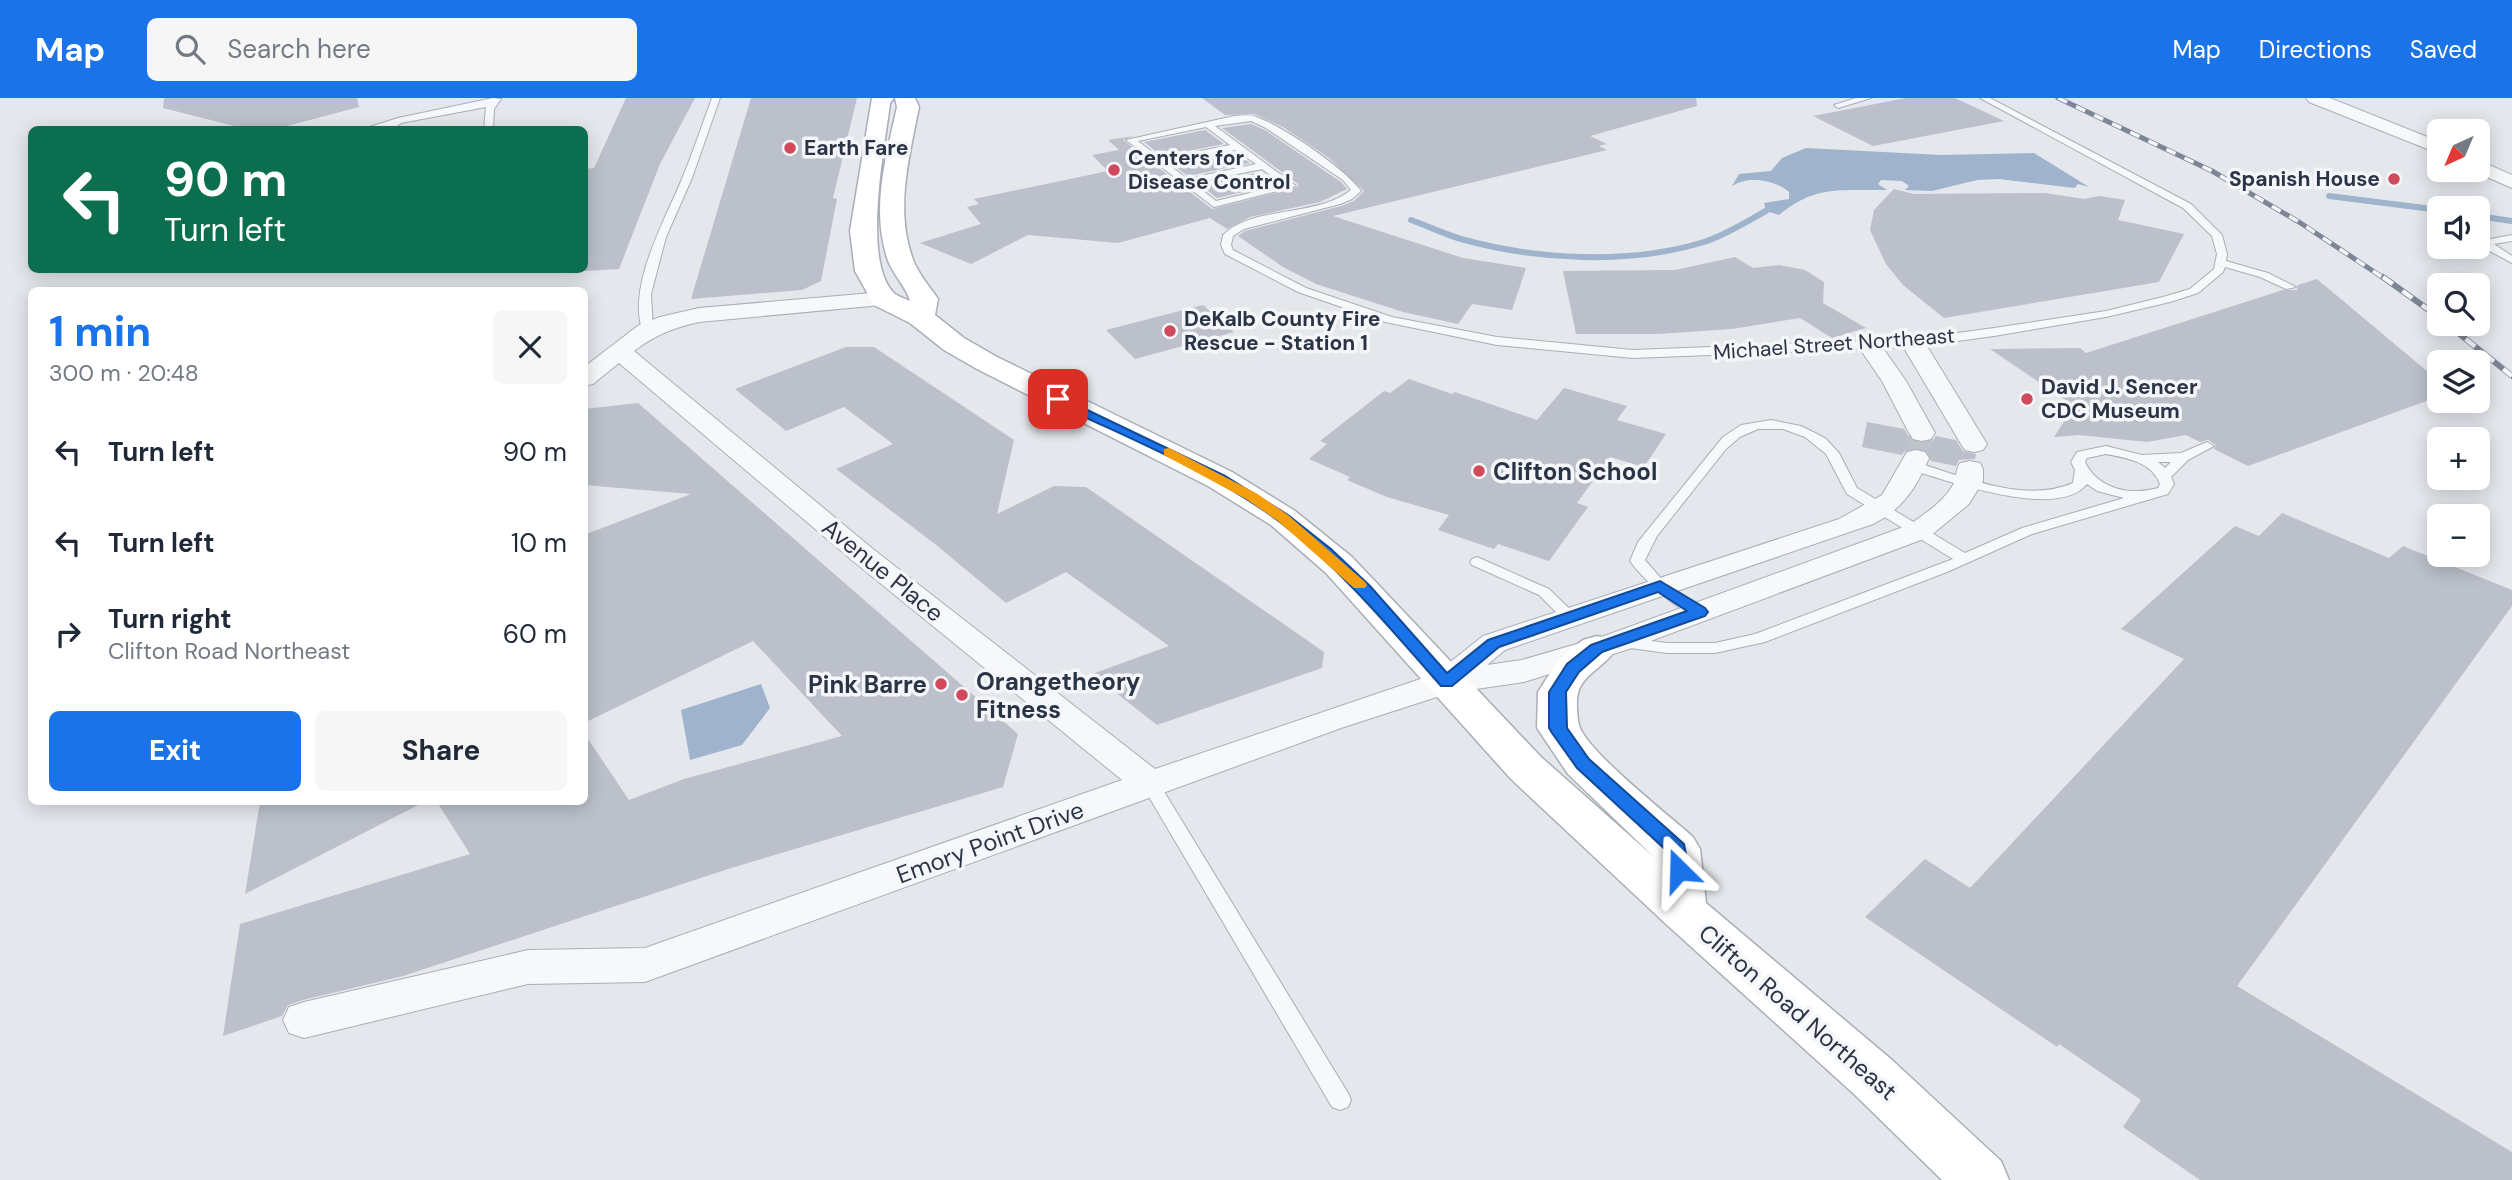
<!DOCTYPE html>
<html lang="en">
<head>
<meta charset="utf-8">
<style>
  :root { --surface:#fff; --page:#f6f6f7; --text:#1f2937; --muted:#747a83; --accent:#1a73e8 }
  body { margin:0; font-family:"DM Sans",sans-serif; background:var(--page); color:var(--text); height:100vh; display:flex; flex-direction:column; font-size:26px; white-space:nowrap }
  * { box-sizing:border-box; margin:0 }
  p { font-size:23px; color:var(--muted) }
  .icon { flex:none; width:38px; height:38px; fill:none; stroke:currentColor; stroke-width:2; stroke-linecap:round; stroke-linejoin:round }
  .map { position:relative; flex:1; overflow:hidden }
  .drawer { position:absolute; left:28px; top:189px; width:560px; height:518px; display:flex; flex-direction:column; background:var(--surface); border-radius:10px; box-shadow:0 4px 18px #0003 }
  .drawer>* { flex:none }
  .top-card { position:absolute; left:28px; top:28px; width:560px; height:147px; border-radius:10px; box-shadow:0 4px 18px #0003; background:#0b6e4f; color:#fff; overflow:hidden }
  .needle { width:46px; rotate:224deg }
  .controls { position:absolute; left:2427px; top:21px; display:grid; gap:14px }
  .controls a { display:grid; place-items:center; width:63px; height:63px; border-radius:10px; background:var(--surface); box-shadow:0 4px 18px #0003; font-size:35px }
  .pin { position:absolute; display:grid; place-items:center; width:60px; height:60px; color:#fff; margin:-30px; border-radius:14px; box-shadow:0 4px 10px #0006 }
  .me { position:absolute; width:77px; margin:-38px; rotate:338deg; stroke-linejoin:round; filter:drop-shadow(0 0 5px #0008) }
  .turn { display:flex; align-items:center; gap:24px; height:147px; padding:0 21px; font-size:32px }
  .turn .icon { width:91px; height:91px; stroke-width:2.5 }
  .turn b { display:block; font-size:49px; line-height:60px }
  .round { display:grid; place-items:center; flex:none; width:74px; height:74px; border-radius:10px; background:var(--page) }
  .overview { display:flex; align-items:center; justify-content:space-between; height:119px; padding:0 21px }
  h1 { font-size:42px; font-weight:700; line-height:52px; color:var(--accent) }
  .action { display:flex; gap:14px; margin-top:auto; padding:14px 21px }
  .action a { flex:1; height:80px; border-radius:10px; background:var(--accent); color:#fff; font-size:28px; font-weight:700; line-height:80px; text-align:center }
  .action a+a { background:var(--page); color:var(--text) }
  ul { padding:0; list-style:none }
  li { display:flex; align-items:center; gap:21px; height:91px; padding:0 21px }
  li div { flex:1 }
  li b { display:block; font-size:26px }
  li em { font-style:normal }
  header { display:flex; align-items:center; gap:42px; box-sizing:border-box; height:98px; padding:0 35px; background:var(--accent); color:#fff }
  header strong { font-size:33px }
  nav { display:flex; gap:38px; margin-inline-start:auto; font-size:24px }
  .search { width:490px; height:63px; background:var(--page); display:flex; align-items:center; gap:18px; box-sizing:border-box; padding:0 24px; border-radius:10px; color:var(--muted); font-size:26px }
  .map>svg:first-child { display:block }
  .water { fill:#9fb4cc }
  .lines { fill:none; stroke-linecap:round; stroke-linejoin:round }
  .stream { stroke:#9fb4cc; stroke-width:6 }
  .building { fill:#bbc0ca }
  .street-tunnel { stroke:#bfc3cb; stroke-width:24; stroke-dasharray:24 12; stroke-linecap:butt }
  .lane-casing { stroke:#a9aeb7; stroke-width:2 }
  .street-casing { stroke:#a9aeb7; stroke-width:2 }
  .secondary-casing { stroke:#a9aeb7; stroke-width:3 }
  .lane { fill:#f7f8fa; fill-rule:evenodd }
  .street { fill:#f7f8fa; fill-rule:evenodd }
  .secondary { fill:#fff; fill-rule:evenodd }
  .rail-far1-casing { stroke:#7d8696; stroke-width:5 }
  .rail-casing { stroke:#7d8696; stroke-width:6 }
  .rail-far1 { stroke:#f4f6f9; stroke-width:3.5; stroke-dasharray:10; stroke-linecap:butt }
  .rail { stroke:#f4f6f9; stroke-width:4.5; stroke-dasharray:12; stroke-linecap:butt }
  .route { fill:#1a73e8; stroke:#114b97; stroke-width:2 }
  .slow { fill:#f59e0b }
  .poi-dot { fill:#d1495b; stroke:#f4f6f9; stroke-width:2.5 }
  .labels { text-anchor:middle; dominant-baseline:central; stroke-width:7; stroke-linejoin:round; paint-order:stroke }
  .far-poi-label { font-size:21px; font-weight:bold; fill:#2b3445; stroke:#f4f6f9; text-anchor:start }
  .far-street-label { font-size:21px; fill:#2b3445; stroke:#f4f6f9 }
  .poi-label { font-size:24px; font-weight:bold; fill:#2b3445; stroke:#f4f6f9; text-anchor:start }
  .street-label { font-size:24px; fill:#2b3445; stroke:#f4f6f9 }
</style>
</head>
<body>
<header>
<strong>Map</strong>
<div class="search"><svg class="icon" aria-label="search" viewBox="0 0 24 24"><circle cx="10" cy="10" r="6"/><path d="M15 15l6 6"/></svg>Search here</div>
<nav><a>Map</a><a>Directions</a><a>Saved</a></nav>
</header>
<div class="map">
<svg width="2512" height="1082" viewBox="0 0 2512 1082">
  <rect width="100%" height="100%" fill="#e4e7ec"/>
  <path class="water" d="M1806,50L1941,57L2034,55L2089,89L2078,86L2075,90L1999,81L1977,82L1932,93L1905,92L1909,88L1902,83L1881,82L1878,86L1887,92C1842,93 1816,86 1779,117L1766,113L1764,105L1789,101V94C1775,82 1749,77 1732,88L1739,76L1771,73L1782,60Z
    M761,586L770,610L742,647L690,662L681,612Z"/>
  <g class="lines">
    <path class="stream" d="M2329,98L2440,112
      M2478,118L2512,123
      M1411,122C1428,128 1444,136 1461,141C1536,162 1629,167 1704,144C1726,137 1746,124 1766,113"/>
  </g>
  <path class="building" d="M164,0H357L359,9L272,32H250L163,10Z
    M626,0H695L660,66L619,171L584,173V71L594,70Z
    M751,0H857L833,100L837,101L821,183L802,192L691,201Z
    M1202,0H1696L1697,8L1590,38L1607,46L1599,48L1607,52L1333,118L1463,160L1526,170L1512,212L1472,206L1458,226L1403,214L1316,186L1283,169L1238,138L1245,133L1341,108L1354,103L1364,93L1329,60L1283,29L1254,16L1225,17Z
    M1906,0H1955L2004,23L1873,48L1813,18Z
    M1251,26L1265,32L1341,84L1347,91L1320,104L1250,119L1227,131L1210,120L1118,145L1028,137L971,166L920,145L981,126L967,109L979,106L974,101L1108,73L1092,57L1119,52L1108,42L1134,38L1123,42L1212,111L1298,89V86L1222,30Z
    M1205,32L1224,46L1162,58L1144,44Z
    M1235,55L1250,65L1188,78L1173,67Z
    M1261,74L1277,86L1217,100L1199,86Z
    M1894,91L1914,96L2045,95L2084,101L2099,98L2125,102L2118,122L2184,136L2159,184L1944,220L1903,187L1886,166L1870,132L1874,112Z
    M1735,159L1753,170L1779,167L1805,172L1824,184L1823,205L1866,230L1832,240L1800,220L1732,231L1658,236H1576L1563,173L1675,172Z
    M2317,181L2440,284V298L2248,368L2214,351L2216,347L2208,342L2200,344L2186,337L2147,344L2079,337L2054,339L2074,308L1990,251L2080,250L2086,255L2283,192H2297L2298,187Z
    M1203,207L1234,234L1135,261L1106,232Z
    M846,249H874L1014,342L997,416L1054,388L1086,389L1324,554L1322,570L1157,627L1092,576L1169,548L1066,474L1006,505L935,446L836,371L893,346L844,309L786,333L735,291Z
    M1409,281L1452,296L1455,294L1537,322L1564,290L1627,308L1617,322L1666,336L1644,369L1610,359L1577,405L1588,409L1549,463L1498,446L1494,451L1438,432L1449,417L1387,399L1347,382L1350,379L1309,361L1327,346L1320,343L1384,293L1390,295Z
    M638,305L1018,636L1003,689L728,771L403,878L303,902L288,907L282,918L223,938L240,826L470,756L437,704H584V635L629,702L684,681L842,638L753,543L584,625V437L691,396L584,387V311Z
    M1867,324L1904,331L1911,342L1921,346L1932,344L1936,338L1956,342L1963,353L1976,356L1975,361L1959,362L1956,368L1931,363L1927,353L1917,349L1906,351L1902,357L1862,349Z
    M2282,415L2389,460L2403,448L2512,492V508L2237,888L2512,1054V1082H2200L2123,1029L2141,1002L2059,946L2057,949L1865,819L1925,761L1970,790L2184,561L2121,531L2235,428L2259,438Z
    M260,704H424L245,796Z"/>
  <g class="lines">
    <path class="street-tunnel" d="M1916,360L1922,335"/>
    <g class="lane-casing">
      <path id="lane" d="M493,0L501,1L494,11L493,32H484L486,9L401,25L392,32H360L398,20Z
        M712,0H720L692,80L666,139L651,196L653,232L647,235L643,234C626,190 665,122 682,81C693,54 702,27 712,0Z
        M1856,0H1871L1838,10L1834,7Z
        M1980,0H1990L2191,106L2222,137L2227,156L2226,163L2268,175L2296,189L2286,191L2260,179L2225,169L2223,174L2198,195L2170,204L2106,219L1994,238L1913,249L1633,260L1497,247L1385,224L1298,194L1225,156L1221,147L1223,137C1253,107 1316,120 1351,92L1343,82L1266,30L1251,23L1215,28L1296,88L1214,109L1126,42L1234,18C1241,18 1249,16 1256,19C1283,28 1345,71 1361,93L1352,101L1340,106L1244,131L1233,138L1231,147L1233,152L1306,190L1392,219L1497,239L1633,252L1913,241L1994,230L2106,213L2163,199L2190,191L2214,171L2217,156L2212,138L2183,110ZM1206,29L1230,47L1161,61L1138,43ZM1236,52L1256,66L1187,81L1167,65ZM1262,71L1283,87L1216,103L1193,85Z
        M2512,137V143L2494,146L2512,158V165L2484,150L2485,142Z
        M1771,322L1801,328L1825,340L1839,355L1857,390L1965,455L2022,430L2124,400L2097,393L2087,386C2058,423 1946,382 1908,371L1906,368L1908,365H1918C1965,379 2025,406 2073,385L2075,372L2071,364L2077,354L2106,348L2142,357L2181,355L2207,344L2214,348L2188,362L2171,379L2174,386L2168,396L2032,436L1947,474L1765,544L1715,555H1667L1615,548L1613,544L1615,540L1621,539L1667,545H1715L1755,536L1953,461L1847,396L1826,356L1805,339L1783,331H1758L1740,339L1726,351L1657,438L1645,462L1665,485L1708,514L1705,517C1685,523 1641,479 1630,463L1638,444L1723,339L1741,327ZM2106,356C2127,360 2152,364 2160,386L2158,390C2130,398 2098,391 2085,364L2087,360ZM2158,364H2171L2165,370Z
        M1477,459L1549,491L1577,518L1569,523L1564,522L1539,497L1472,467L1470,464L1472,461Z
        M1151,680L1157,682L1348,995L1351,1002L1348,1009L1340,1012L1332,1009L1142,687L1145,682Z"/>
    </g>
    <g class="street-casing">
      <path id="street" d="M2306,0H2330L2440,44V56L2309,4Z
        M2478,62L2512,77V90L2471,72H2478Z
        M884,194L892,196L895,201L892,206L699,224C673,230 655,237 634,253L873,451L1155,671L1435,576L1483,538L1839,421L1882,397L1907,354L1916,352L1925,354L1929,360C1916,390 1903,411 1873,426L1505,552L1487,567L1522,562L1607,537L1909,427C1926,415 1942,405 1953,387C1957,380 1955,372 1960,365L1970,363L1980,365L1983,371V383L1969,406L1929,439L1629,551L1524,584L1449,595L1341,630L645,884L528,886L304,940L289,935L283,922L289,909L304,904L528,852L645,850L1122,682L853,463L619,265L593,286L584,288V269L639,227L660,219L699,210Z
        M1913,238L1921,240L1925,245L1987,346L1983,352L1974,354L1965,352L1961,346L1901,245L1905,240Z
        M1870,241L1878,243L1906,283L1935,335L1931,341L1922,343L1913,341L1909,335L1882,283L1858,248L1862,243Z"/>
    </g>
    <g class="secondary-casing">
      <path id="secondary" d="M872,0H894L890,5C885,48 861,166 895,196C899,199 906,201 910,203C906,188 892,176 887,160C871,110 886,59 897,9L895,0H915L919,9C909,60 894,114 914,164C920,178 930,189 938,201L935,217L964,240L997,259L1232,374L1295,413L1352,459L1541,659L1655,760L1568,676L1537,630L1538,594L1559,561L1583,542L1597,538L1611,542L1616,551C1607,567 1583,576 1578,595C1576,602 1577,619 1579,627C1586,653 1670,718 1693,739L1700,751L1706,805L1892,962L2001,1063L2009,1082H1942L1854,996L1666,826L1511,681L1326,475L1271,427L1208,388L977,271L944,252L910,225L874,207L855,173L850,133Z"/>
    </g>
    <use href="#lane" class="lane"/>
    <use href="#street" class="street"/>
    <use href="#secondary" class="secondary"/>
    <g class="rail-far1-casing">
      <path id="rail-far1" d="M2058,0L2212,73L2299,124L2385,181"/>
    </g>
    <g class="rail-casing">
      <path id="rail" d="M2383,179L2440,220
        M2447,226L2512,278"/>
    </g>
    <use href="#rail-far1" class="rail-far1"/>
    <use href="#rail" class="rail"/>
  </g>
  <path class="route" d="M1058,298L1225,378L1288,417L1331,451L1370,488L1447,575L1488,542L1660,483L1705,510L1708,514L1705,518L1602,554L1579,574L1566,594L1567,630L1589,661L1684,746L1689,772L1686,777L1679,779L1672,777L1668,754L1577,670L1552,635L1549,630V594L1567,566L1591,547L1687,513L1658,494L1499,549L1452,588H1441C1390,530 1341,471 1280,424C1212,373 1129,341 1053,304V299Z"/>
  <path class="slow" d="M1169,350L1256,395L1288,417L1365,484L1367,487L1365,490H1354L1278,423L1246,401L1164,357V351Z"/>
  <g class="poi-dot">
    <circle cx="790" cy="50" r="7"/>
    <circle cx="1114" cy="72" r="7"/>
    <circle cx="2394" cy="81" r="7"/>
    <circle cx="1170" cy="233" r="7"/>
    <circle cx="2027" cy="301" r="7"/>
    <circle cx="1479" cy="373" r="7"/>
    <circle cx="941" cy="586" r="7"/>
    <circle cx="962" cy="597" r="7"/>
  </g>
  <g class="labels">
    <g class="far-poi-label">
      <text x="804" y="50">Earth Fare</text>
      <text x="1128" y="60">Centers for<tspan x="1128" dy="24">Disease Control</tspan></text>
      <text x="2380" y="81" text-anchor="end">Spanish House</text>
      <text x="1184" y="221">DeKalb County Fire<tspan x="1184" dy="24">Rescue - Station 1</tspan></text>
      <text x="2041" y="289">David J. Sencer<tspan x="2041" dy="24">CDC Museum</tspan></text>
    </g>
    <g class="far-street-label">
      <text transform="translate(1834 246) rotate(-4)">Michael Street Northeast</text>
    </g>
    <g class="poi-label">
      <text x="1493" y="373">Clifton School</text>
      <text x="976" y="583">Orangetheory<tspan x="976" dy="28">Fitness</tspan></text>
      <text x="927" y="586" text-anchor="end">Pink Barre</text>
    </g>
    <g class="street-label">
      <text transform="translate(883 472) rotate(39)">Avenue Place</text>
      <text transform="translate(990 744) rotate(-20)">Emory Point Drive</text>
      <text transform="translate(1798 914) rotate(41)">Clifton Road Northeast</text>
    </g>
  </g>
</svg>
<div class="controls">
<a><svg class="needle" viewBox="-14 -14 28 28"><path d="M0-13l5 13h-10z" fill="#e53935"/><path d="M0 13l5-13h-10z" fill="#747a83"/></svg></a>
<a><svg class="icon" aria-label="sound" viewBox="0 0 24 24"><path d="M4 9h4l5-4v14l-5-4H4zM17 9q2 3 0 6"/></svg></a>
<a><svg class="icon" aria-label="search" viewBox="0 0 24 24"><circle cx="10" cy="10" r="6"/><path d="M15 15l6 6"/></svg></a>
<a><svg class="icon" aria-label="layers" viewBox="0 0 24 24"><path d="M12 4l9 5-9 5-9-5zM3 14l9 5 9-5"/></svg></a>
<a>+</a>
<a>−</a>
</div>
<div class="pin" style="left:1058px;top:301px;background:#d93025"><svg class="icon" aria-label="arrive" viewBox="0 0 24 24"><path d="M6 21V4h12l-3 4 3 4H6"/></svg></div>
<svg class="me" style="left:1679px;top:772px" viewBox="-20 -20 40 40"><path d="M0-17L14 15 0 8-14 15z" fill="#1a73e8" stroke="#fff" stroke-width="4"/></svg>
<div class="top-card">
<div class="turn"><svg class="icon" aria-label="left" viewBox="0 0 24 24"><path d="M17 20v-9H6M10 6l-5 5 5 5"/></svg><div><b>90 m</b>Turn left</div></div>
</div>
<section class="drawer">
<div class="overview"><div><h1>1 min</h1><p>300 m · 20:48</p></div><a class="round"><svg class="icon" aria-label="close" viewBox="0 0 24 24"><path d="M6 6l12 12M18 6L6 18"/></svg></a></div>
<ul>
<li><svg class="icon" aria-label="left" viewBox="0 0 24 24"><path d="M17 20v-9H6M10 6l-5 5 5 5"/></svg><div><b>Turn left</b></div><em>90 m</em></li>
<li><svg class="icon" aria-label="left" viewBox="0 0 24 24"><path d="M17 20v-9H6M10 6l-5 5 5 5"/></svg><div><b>Turn left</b></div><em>10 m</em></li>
<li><svg class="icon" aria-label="right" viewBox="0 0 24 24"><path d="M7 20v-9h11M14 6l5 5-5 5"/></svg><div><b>Turn right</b><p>Clifton Road Northeast</p></div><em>60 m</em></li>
</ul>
<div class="action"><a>Exit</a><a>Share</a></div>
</section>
</div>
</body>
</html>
